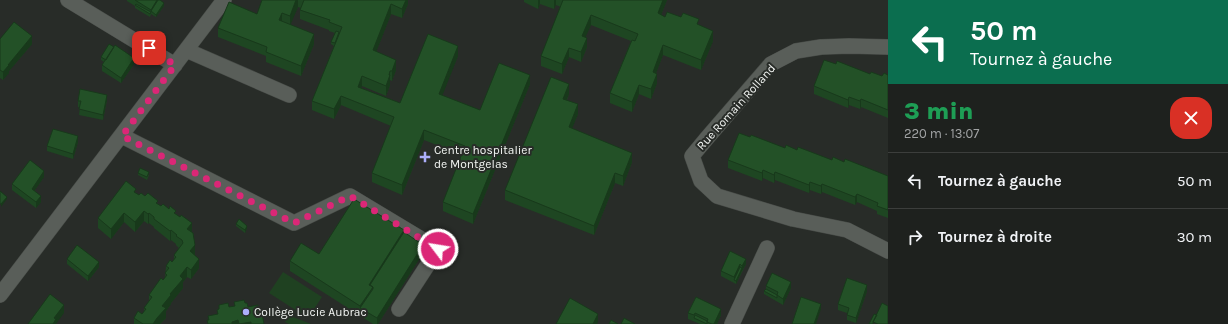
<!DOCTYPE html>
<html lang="fr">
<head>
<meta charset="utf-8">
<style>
  :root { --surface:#1e211e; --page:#2b2e2b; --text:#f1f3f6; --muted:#a1a3a4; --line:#3c3e3c }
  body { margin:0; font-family:Karla,sans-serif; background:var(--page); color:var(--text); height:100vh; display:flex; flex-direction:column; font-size:15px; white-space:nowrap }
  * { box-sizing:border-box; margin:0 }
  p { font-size:13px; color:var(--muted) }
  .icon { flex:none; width:22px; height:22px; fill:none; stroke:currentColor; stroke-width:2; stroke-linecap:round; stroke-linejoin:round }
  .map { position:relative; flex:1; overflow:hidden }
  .sheet { display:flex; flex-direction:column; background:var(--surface); width:340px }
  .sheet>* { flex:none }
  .top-card { background:#0b6e4f; color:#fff; overflow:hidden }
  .pin { position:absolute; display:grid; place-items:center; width:34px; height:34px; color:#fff; margin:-17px; border-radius:8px; box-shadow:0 2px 6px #0006 }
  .me { position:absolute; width:44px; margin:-22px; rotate:301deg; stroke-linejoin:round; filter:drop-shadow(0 0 3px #0008) }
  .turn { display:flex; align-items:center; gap:14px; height:84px; padding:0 16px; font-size:18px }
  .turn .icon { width:52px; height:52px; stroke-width:2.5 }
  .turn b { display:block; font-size:28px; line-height:34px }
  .round { display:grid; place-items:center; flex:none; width:42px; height:42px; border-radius:16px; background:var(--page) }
  .overview { display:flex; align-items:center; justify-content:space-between; height:68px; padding:0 16px }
  h1 { font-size:24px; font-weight:800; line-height:30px; color:#1e9e55 }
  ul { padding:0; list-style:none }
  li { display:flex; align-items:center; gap:12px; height:56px; padding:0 16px; border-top:1px solid var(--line) }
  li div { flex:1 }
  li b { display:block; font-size:15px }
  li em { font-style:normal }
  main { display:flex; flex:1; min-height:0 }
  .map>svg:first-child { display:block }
  .green { fill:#1f4121 }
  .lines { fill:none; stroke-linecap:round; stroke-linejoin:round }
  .street-casing { stroke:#464a46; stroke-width:16 }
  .street { stroke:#595e59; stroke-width:15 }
  .wall { fill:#1e4622 }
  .shaded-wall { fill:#18391b }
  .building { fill:#235127; stroke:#18391b }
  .route { stroke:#db2777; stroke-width:7; stroke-dasharray:0 12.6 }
  .poi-dot { fill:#acaffb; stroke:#282c28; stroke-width:1.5 }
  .labels { text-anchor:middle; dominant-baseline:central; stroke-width:4; stroke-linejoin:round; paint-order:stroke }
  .street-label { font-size:12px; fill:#f3f6f3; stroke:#282c28 }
  .poi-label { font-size:12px; fill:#f3f6f3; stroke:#282c28; text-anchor:start }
</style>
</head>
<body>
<main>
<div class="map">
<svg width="888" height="324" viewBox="0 0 888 324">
  <rect width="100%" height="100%" fill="#282c28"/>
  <path class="green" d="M283,272L322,297L308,318L269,293Z
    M288,315L311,324H289L285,322Z"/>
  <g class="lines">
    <g class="street-casing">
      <path id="street" d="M68,0L175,65
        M888,47L849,46L821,47L796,51L771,64L707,138L692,156L701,181L717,196L793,219L847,230L888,251
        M186,50L289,95
        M122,136L294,223L350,196L438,249L399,309
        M0,295L224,0
        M732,324L767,248"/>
    </g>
    <use href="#street" class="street"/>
  </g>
  <path class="wall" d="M127,0H160L164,6L156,17L151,14L150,17L135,8V6L127,1Z
    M262,0H408V4L402,18L391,14L376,52L396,70L392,81L390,80V85L386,96L362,86L361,88L400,103L458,56L442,95L480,110L530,84L473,224L443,211V202L462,155L424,140L402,195L372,182V173L391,126L341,105L334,119L312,110V101L334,46L331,44V42L335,33L329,31V30L300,19V10L301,8L298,7L290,24L314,44L301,76L266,62V56L218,37V28L257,14Z
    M524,0H667L661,15L665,17L699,25L713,41L701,70L663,55L656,73L657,83L651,99L639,94L632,112L610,103V93L631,41L591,25L585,37L587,47L581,62L569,57L562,74L541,66V56L561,7L556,5L554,9L540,4L538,9L524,2Z
    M0,39L32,44L9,71V73L3,80L0,78Z
    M101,57L134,64L121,83L102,71V65L104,62L101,60Z
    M836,64L870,74L882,76L888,75V118L861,107L860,109L849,105L848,108L814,94V86Z
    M569,94L567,100L578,114L572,128L632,162L623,186L615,183L594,235L505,200V190Z
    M107,100L103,120L79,115L80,107H78V101Z
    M750,137L785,148L797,150L832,160L844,162L888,176V218L877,214V211L857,202L855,205L822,192L821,194L810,190L809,193L775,180L774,183L763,178L762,181L728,168V160Z
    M78,142L73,159L47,151V146Z
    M138,173L149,175L147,180L138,175Z
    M44,177L34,191L41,202L36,208L12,190V184Z
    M136,193L139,195L158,204L161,206L176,214L192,232L195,255L199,268L191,279L187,277L183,282V288L171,303V304L166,311V318L160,324H134V318L142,314L144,312V308L149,301V295L165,278L166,266L172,262L174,259V255L179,248L176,245V244L171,240L170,241L154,228V227L149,223L148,224L144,221L135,232L124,222L111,239L98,228V218Z
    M236,224L247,228L245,233L236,226Z
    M404,232L423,253L378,324H373L290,271V261Z
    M730,251L746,264L736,284L721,276V271Z
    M67,259L99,267L88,281L67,264Z
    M766,286L791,288L783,305L764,294V291L766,289Z
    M867,291L856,323L847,320V313L838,310V304Z
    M696,297L721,315L717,324H700L688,319V313Z"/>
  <path class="shaded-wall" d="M157,0H159L151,11V15V10Z
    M296,0H298V7L290,26V16Z
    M406,0H408V4L402,18V9Z
    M538,0H540V4L538,9Z
    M554,0H556V5L554,9Z
    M663,0H667L658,23V13Z
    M164,3V6L156,17V15Z
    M391,4V14L373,60V50Z
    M282,13V23L279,20Z
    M591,15V25L582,45V36Z
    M713,31V41L701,70V60Z
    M314,34V44L301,76V66Z
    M32,36V44L9,71V73L3,80V72L8,65Z
    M587,38V47L581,62V52Z
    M663,45V55L653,81V72Z
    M458,46V56L439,104V94Z
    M569,48V57L562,74V64Z
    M134,58V64L121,83V78Z
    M396,60V70L392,81V71Z
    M390,71V85L386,96V86Z
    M657,74V83L651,99V89Z
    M530,75V84L473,224V214Z
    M362,76V86L358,97V87Z
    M569,84V94L563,108V99Z
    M639,85V94L632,112V102Z
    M107,95V100L103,120V115Z
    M341,96V105L334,119V109Z
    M849,97V105L848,108V100Z
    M861,99V107L860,109V101Z
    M578,104V114L569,136V127Z
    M424,130V140L402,195V185Z
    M78,136V142L73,159V154Z
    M632,153V162L623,186V176Z
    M763,170V178L762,181V173Z
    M44,171V177L32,194V189Z
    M775,172V180L774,183V175Z
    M615,173V183L594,235V226Z
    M810,182V190L809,193V185Z
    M822,184V192L821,194V186Z
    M857,194V202L855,205V197Z
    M41,196V202L36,208V202Z
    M7,197V199L1,207V204Z
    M144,211V221L135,232V222Z
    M124,213V222L111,239V229Z
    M149,213V223L148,224V214Z
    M192,223V233L187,229Z
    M247,226V228L245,233V230Z
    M171,230V240L170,241V231Z
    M404,230V240L360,308V306L369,285Z
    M195,245V255L190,251Z
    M423,245V253L378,324H377V318Z
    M199,259V268L191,279V270Z
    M746,259V264L742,271V266Z
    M99,262V267L88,281V276Z
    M740,264V270L734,280V283V277Z
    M187,267V277L183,282V288L171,303V304L166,311V318L160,324H153L162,306L170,294L180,276Z
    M742,268V271L736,284V281Z
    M791,282V288L783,305V299Z
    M867,285V291L856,323V318Z
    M821,304V309L816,324H814Z
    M64,305V313L56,324H53L54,318Z
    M721,309V315L717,324H714Z
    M598,314V322L597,324H593Z
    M238,320V324H232V322Z
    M251,322V324H242Z"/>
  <path class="building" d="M135,0H157L151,10Z
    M158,0H160L164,3L156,15L151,11Z
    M262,0H296L290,16L282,13L279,20L314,34L301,66L266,52L267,47L218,28L229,2L257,14Z
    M304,0H406L402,9L391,4L373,50L396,60L392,71H390L389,75H390L386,86L362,76L358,87L400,103L428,34L458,46L439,94L480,110L499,63L530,75L473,214L443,202L465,146L424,130L402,185L372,173L394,117L341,96L334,109L312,101L342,27L329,22L330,20L300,10Z
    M563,0H663L658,13L665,17L667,12L681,17L683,13L699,19L697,24L713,31L701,60L663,45L653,72L657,74L651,89L639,85L632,102L610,93L632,40L635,41L638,34L591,15L582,36L587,38L581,52L569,48L562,64L541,56Z
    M136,4L151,12L150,14L135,5Z
    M14,22L32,36L8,65H9L3,72L0,70V39Z
    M336,31L339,32L335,43L331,42Z
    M109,44L114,47L106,60L101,57Z
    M115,45L134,58L121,78L102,65Z
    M824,60L836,64L837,61L870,74L871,72L882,76L884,73L888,75V110L861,99L860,101L849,97L848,100L814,86Z
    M551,77L569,84L563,99L578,104L569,127L632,153L623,176L615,173L594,226L505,190Z
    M80,89L107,95L103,115L79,109L81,101H78Z
    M53,129L78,136L73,154L47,146Z
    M739,133L750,137L751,135L785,148L786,145L797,150L798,147L832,160L833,157L844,162L845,159L888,176V210L877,206L878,203L857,194L855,197L822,184L821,186L810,182L809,185L775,172L774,175L763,170L762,173L728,160Z
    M30,160L44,171L32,189L41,196L36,202L12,184Z
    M140,168L149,172L147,177L138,173Z
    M126,181L136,189L134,192L139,195L141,193L145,196L148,193L158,201L156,203L161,206L163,204L169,209L170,206L176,211L174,213L180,217L181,215L192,223L187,229L193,233L195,245L190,251L199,259L191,270L187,267L180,276L183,279L170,294L171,295L162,306L166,308L157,318L153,324H143L134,318L138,311L142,314L146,309L144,308L152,297L149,295L161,278L163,280L167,275L165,273L169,268L166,266L170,260L172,262L176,257L174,255L183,243L182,240L176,236L177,235L171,230L170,231L154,219V217L149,213L148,214L144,211L135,222L124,213L111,229L98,218Z
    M0,191L7,197L1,204H0Z
    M354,199L404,230L369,285L373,287L360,306L290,261L301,243L319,254Z
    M239,219L247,226L245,230L236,224Z
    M404,232L423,245L377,318L360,308L373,289V287L370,285Z
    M77,245L99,262L88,276L67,259Z
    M730,251L746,259L742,266L740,264L734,277L721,271Z
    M740,267L742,268L736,281L734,280Z
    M772,273L791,282L783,299L777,295L778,292L766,286Z
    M847,278L867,285L856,318L847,315L849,308L838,304Z
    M766,289L777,295V298L764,291Z
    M50,294L64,305L54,318L56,319L53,324H28Z
    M696,297L721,309L714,324H712L707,322L708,319L695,313L694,315L688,313Z
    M801,297L821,304L814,324H792Z
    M570,298L598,314L593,324H556Z
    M244,300L245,303H247L248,307L258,305V309L261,308L264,324H251V322L239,324L238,320L232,322V324H208L207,320H209L208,316L218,314L217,310L219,309V305L228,303L229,307L235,306L234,302Z
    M882,303L888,306V324H878L873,322Z
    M874,314L877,315L873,322V324H869Z
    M695,315L707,321V324L694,318Z
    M624,318L635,324H621Z
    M611,320L618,324H609Z"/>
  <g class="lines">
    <path class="route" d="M149,48L175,65L122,136L294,223L350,196L438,249"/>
  </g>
  <g class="poi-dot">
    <path d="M423 151h4v4h4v4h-4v4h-4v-4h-4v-4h4z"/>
    <circle cx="246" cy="312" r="4"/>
  </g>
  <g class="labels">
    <g class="street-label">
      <text transform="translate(736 107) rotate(-48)">Rue Romain Rolland</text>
    </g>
    <g class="poi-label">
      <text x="434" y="150">Centre hospitalier<tspan x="434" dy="14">de Montgelas</tspan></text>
      <text x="254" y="312">Collège Lucie Aubrac</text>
    </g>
  </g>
</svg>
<div class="pin" style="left:149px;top:48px;background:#d93025"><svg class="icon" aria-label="arrive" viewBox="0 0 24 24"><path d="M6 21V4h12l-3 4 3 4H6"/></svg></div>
<svg class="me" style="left:438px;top:249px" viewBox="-20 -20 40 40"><circle r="17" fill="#db2777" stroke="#fff" stroke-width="3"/><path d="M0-11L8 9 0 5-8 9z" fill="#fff"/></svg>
</div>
<section class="sheet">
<div class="top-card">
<div class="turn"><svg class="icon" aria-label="left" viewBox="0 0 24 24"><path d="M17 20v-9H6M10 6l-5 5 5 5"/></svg><div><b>50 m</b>Tournez à gauche</div></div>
</div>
<div class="overview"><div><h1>3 min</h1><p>220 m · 13:07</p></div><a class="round" style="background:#d93025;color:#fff"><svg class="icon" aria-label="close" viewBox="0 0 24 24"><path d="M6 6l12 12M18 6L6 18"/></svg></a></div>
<ul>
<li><svg class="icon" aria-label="left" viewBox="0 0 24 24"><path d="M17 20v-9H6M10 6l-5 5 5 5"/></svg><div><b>Tournez à gauche</b></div><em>50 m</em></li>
<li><svg class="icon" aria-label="right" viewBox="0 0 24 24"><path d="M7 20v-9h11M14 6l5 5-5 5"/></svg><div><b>Tournez à droite</b></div><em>30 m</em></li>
</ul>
</section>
</main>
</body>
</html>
